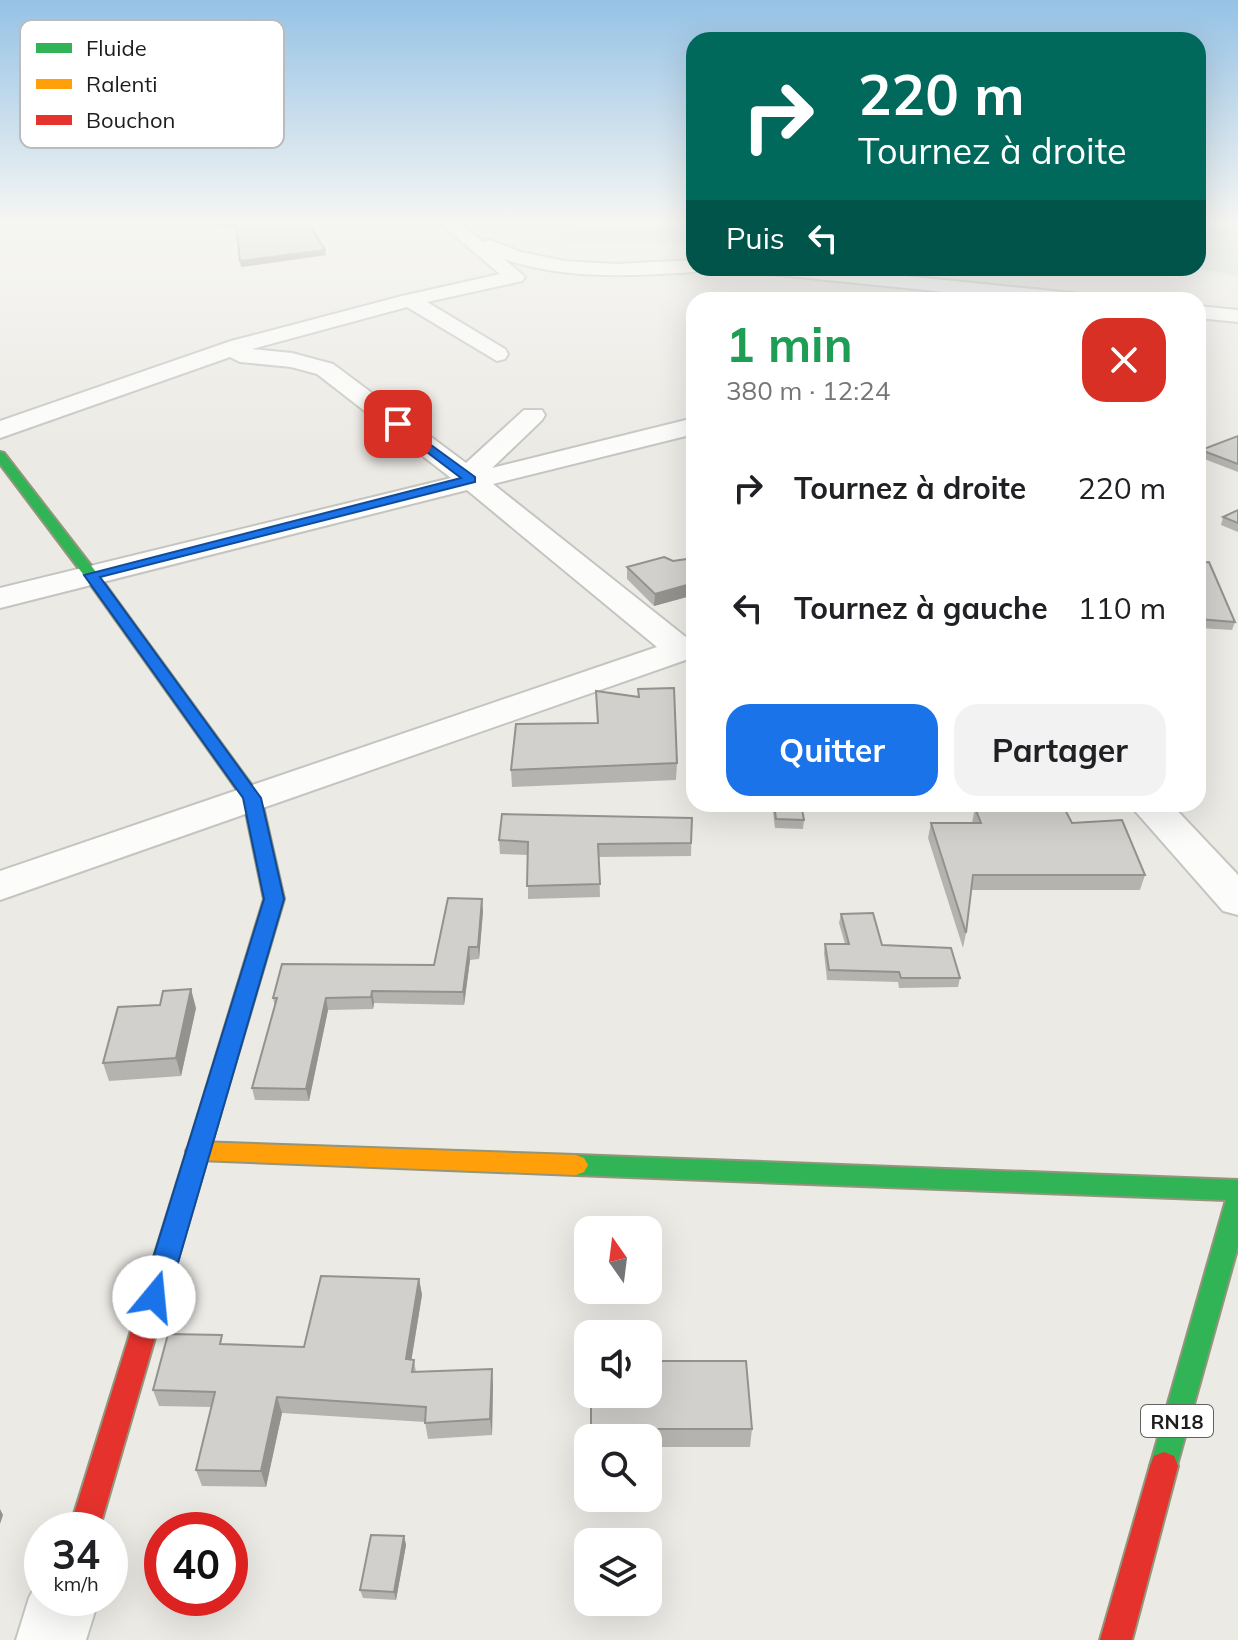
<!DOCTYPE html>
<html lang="fr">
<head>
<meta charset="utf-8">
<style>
  :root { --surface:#fff; --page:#f2f2f2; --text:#202124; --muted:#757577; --accent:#1a73e8 }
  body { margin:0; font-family:Mulish,sans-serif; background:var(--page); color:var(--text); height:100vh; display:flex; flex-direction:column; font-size:30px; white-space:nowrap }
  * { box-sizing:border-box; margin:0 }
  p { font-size:26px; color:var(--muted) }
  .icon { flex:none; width:44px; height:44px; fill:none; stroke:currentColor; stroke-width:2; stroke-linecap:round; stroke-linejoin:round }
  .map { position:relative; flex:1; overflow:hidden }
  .details { position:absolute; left:686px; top:292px; width:520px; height:520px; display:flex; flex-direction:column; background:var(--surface); border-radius:24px; box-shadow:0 8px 32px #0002 }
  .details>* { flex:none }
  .hud { position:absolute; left:686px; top:32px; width:520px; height:244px; border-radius:24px; box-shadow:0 8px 32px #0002; background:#00695c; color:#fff; overflow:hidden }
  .needle { width:52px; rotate:346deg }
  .buttons { position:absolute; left:574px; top:1216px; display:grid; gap:16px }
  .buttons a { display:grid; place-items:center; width:88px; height:88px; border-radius:16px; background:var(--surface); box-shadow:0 8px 32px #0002; font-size:40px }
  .speed { position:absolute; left:24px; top:1512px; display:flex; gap:16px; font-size:40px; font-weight:700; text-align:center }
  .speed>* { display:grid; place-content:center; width:104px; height:104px; border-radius:50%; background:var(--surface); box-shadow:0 8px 32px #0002; line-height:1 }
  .speed small { font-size:20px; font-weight:400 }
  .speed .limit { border:12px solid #d22; background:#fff; color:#111 }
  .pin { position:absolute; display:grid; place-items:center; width:68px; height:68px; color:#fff; margin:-34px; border-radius:16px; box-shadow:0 4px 12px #0006 }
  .me { position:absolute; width:88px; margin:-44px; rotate:17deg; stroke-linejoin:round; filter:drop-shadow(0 0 6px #0008) }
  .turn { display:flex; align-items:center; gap:28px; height:168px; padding:0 40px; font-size:36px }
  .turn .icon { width:104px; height:104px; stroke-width:2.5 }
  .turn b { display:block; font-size:56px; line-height:68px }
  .then { display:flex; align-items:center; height:76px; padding:0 40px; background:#0003; gap:16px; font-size:30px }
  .round { display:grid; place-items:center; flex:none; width:84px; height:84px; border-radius:24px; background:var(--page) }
  .overview { display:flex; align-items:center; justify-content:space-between; height:136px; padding:0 40px }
  h1 { font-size:48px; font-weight:700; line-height:60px; color:#1e9e55 }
  .button { display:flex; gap:16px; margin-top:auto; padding:16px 40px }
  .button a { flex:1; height:92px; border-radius:24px; background:var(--accent); color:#fff; font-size:32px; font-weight:700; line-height:92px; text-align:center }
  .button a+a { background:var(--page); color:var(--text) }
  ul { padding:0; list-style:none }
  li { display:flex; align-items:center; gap:24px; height:120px; padding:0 40px }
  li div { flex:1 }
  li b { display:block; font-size:30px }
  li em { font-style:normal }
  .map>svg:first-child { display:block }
  .wetland { fill:#d3e3d9 }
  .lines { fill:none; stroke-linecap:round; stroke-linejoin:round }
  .street-casing { stroke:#c4c4c1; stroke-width:4 }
  .fast-casing { stroke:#93957c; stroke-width:4 }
  .slow-casing { stroke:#93957c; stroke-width:4 }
  .jam-casing { stroke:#93957c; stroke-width:4 }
  .street { fill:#fcfcfb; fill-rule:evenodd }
  .fast { fill:#30b455; fill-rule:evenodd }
  .slow { fill:#ff9f0a; fill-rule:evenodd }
  .jam { fill:#e5322d; fill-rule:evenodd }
  .wall { fill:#b5b3af }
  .shaded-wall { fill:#93928f }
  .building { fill:#d2d0cc; stroke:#93928f; stroke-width:2 }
  .route { fill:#1a73e8; stroke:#114b97; stroke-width:2 }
  .labels { text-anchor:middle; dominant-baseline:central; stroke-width:6; stroke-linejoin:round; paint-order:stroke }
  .shield { fill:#fff; stroke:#616161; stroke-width:2 }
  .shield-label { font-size:20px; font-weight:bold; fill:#1d1d1d }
  .key { fill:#fff; stroke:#bbb; stroke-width:2 }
  .key-label { font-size:22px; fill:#1d1d1d }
</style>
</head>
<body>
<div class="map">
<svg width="1238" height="1640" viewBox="0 0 1238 1640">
  <rect width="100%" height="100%" fill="#eceae5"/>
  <path class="wetland" d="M645,221H694V243L571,244L557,233Z
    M1198,221H1238V276L1198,268Z"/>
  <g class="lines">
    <g class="street-casing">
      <path id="street" d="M437,221H457L483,242L490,240L521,252L564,261L616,264L694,260V268H702L694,272C630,276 565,280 504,259L525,277L522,281L427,302L505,349L508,354L505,359L497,361L407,307L252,349L292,353L333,364L466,463L524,410H542L545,415L542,420L492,468L694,418V434L493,484L687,638L694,636V657L0,900V871L657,647L467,490L0,608V588L451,478L317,374L291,367L240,362L230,357L0,438V421L231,341L402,296L500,274Z
        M758,268H826L1083,294L1093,300H1023L768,274Z
        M1198,306L1238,310V322L1198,318Z
        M1129,804H1171L1238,875V915L1223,911Z
        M42,1573V1598H99L86,1640H16L29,1598Z"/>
    </g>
    <g class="fast-casing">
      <path id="fast" d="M0,452L4,453L96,572L261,798L284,899L220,1115L217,1121L209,1124L201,1121L198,1115L264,899L243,798L86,578L0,464Z
        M576,1155L1238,1180V1246L1174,1476L1164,1480L1154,1476L1150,1466L1226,1200L576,1175L568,1172L564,1165L568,1158Z"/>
    </g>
    <g class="slow-casing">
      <path id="slow" d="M198,1142L576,1155L584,1158L588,1165L584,1172L576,1175L198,1160L190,1158L186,1151L190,1144Z"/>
    </g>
    <g class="jam-casing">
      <path id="jam" d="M209,1106L217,1109L220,1115L99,1530H69L198,1115L201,1109Z
        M1164,1452L1174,1456L1178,1466L1132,1640H1100L1150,1466L1154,1456Z"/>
    </g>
    <use href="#street" class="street"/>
    <use href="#fast" class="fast"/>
    <use href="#slow" class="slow"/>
    <use href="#jam" class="jam"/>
  </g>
  <path class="wall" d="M196,221H307L326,255L241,267L236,227L229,229Z
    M1238,436V472L1199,457L1201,450Z
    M1238,510V532L1221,525L1223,517Z
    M694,558V595L654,606L627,579V567Z
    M1198,563L1235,622L1232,630L1198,628Z
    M638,689L677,763L676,780L512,787L511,770L597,723L638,697Z
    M772,804H801L804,820L803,829L775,828Z
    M975,808L1072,823L1145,875L1140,890H971L966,933L963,948L928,838L931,823H972Z
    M692,818L691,856L599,857L600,897L528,899V855L500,854L499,840Z
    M483,911L479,959L470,960L464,1005L374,1003L373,1009L328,1010L309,1101L255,1100L252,1088L275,1007L273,998L434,965Z
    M841,914L882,945L960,978L958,987L899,988L898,982L827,980L824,953L825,944H845L839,923Z
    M196,1008L181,1076L109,1081L103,1063Z
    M419,1279L422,1295L411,1360H414L416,1372L493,1384L492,1435L428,1439L425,1422L282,1413L266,1487L202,1486L196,1470L211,1407L159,1406L153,1390L225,1344L304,1347Z
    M591,1394L752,1429L750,1447H648V1438H591Z
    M404,1536L406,1545L396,1600L363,1598L360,1590Z"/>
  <path class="shaded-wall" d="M236,222L237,227L229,229L228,224Z
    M325,250L326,255L241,267L240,261Z
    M694,583V595L654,606L655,594Z
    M482,899L483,911L479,959L478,947Z
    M469,947L470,960L464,1005L463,992Z
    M191,989L196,1008L181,1076L176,1058Z
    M372,991L374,1003L373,1009L371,997Z
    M326,998L328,1010L309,1101L306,1089Z
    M419,1279L422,1295L409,1375L406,1359Z
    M492,1369L493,1384L492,1435L490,1419Z
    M277,1397L282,1413L266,1487L261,1471Z
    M0,1509L3,1515L0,1524Z
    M404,1536L406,1545L396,1600L394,1592Z"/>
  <path class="building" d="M219,221H307L325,250L240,261L236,222L228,224Z
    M1238,436V464L1201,450Z
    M1238,510V523L1223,517Z
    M664,557L673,561L694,558V583L655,594L627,567Z
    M1209,562L1235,622L1198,619V563Z
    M674,688L677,763L511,770L516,724L598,723L596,691L639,697L638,689Z
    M774,804H801L804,820L776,819Z
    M1062,804L1072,823L1122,820L1145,875H973L966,933L931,823H981L975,808Z
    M502,814L692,818L691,843L598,844L600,884L527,886L528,842L499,840Z
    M448,898L482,899L478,947H469L463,992L372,991L371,997L326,998L306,1089L252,1088L277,998H273L282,964L434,965Z
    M873,913L882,945L951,948L960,978H901L899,972L829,970L825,944H849L841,914Z
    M191,989L176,1058L103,1063L118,1007L160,1005L163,991Z
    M321,1276L419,1279L406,1359L414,1360L412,1372L492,1369L490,1419L425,1423L426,1407L277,1397L261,1471L196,1470L215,1392L153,1390L168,1334L222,1335L220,1344L304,1347Z
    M648,1361H746L752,1429H591V1394H648Z
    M371,1535L404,1536L394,1592L360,1590Z"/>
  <linearGradient id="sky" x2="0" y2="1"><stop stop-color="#95c2e5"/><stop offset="0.49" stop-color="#f6f6f3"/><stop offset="1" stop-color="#f6f6f3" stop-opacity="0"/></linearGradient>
  <rect width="1238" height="451" fill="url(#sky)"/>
  <path class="route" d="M398,421L475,477V482L100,577L261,798L284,899L168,1297L164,1305L154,1308L145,1305L141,1297L264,899L243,798L84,575L461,478L394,427L392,424Z"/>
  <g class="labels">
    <rect class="shield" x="1141" y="1405" width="72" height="32" rx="6"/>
    <g class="shield-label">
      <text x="1177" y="1421">RN18</text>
    </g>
  </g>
  <rect x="20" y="20" width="264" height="128" rx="12" class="key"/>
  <rect x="36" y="43" width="36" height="10" fill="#30b455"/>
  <rect x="36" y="79" width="36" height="10" fill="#ff9f0a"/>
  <rect x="36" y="115" width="36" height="10" fill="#e5322d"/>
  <g class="key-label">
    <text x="86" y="56">Fluide</text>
    <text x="86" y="92">Ralenti</text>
    <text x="86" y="128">Bouchon</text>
  </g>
</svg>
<div class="buttons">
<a><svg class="needle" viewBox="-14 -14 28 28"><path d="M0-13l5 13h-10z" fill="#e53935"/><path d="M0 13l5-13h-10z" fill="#757577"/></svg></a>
<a><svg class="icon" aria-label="sound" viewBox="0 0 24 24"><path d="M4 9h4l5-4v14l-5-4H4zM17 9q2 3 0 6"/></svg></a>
<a><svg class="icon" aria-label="search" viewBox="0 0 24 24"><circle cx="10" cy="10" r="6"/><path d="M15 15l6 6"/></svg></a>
<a><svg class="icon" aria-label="layers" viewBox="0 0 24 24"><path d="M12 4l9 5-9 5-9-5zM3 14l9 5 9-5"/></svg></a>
</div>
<div class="speed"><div>34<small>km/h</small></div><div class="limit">40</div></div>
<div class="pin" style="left:398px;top:424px;background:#d93025"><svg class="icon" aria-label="arrive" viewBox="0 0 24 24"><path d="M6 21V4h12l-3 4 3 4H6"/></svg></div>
<svg class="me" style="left:154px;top:1297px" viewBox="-20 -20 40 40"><circle r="19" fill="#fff"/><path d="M0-13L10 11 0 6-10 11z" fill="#1a73e8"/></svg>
<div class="hud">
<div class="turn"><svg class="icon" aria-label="right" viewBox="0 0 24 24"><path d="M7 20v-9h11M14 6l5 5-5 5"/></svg><div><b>220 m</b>Tournez à droite</div></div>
<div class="then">Puis<svg class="icon" aria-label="left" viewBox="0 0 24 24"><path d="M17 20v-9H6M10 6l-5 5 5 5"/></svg></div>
</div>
<section class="details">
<div class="overview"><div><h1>1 min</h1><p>380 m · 12:24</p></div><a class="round" style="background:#d93025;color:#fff"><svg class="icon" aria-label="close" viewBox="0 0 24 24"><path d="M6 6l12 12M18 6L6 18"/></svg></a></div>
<ul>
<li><svg class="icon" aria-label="right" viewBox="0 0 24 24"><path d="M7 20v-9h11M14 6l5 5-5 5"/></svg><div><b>Tournez à droite</b></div><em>220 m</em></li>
<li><svg class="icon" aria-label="left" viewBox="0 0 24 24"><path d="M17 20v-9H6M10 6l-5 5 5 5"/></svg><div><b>Tournez à gauche</b></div><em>110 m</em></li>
</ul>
<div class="button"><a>Quitter</a><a>Partager</a></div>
</section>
</div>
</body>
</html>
